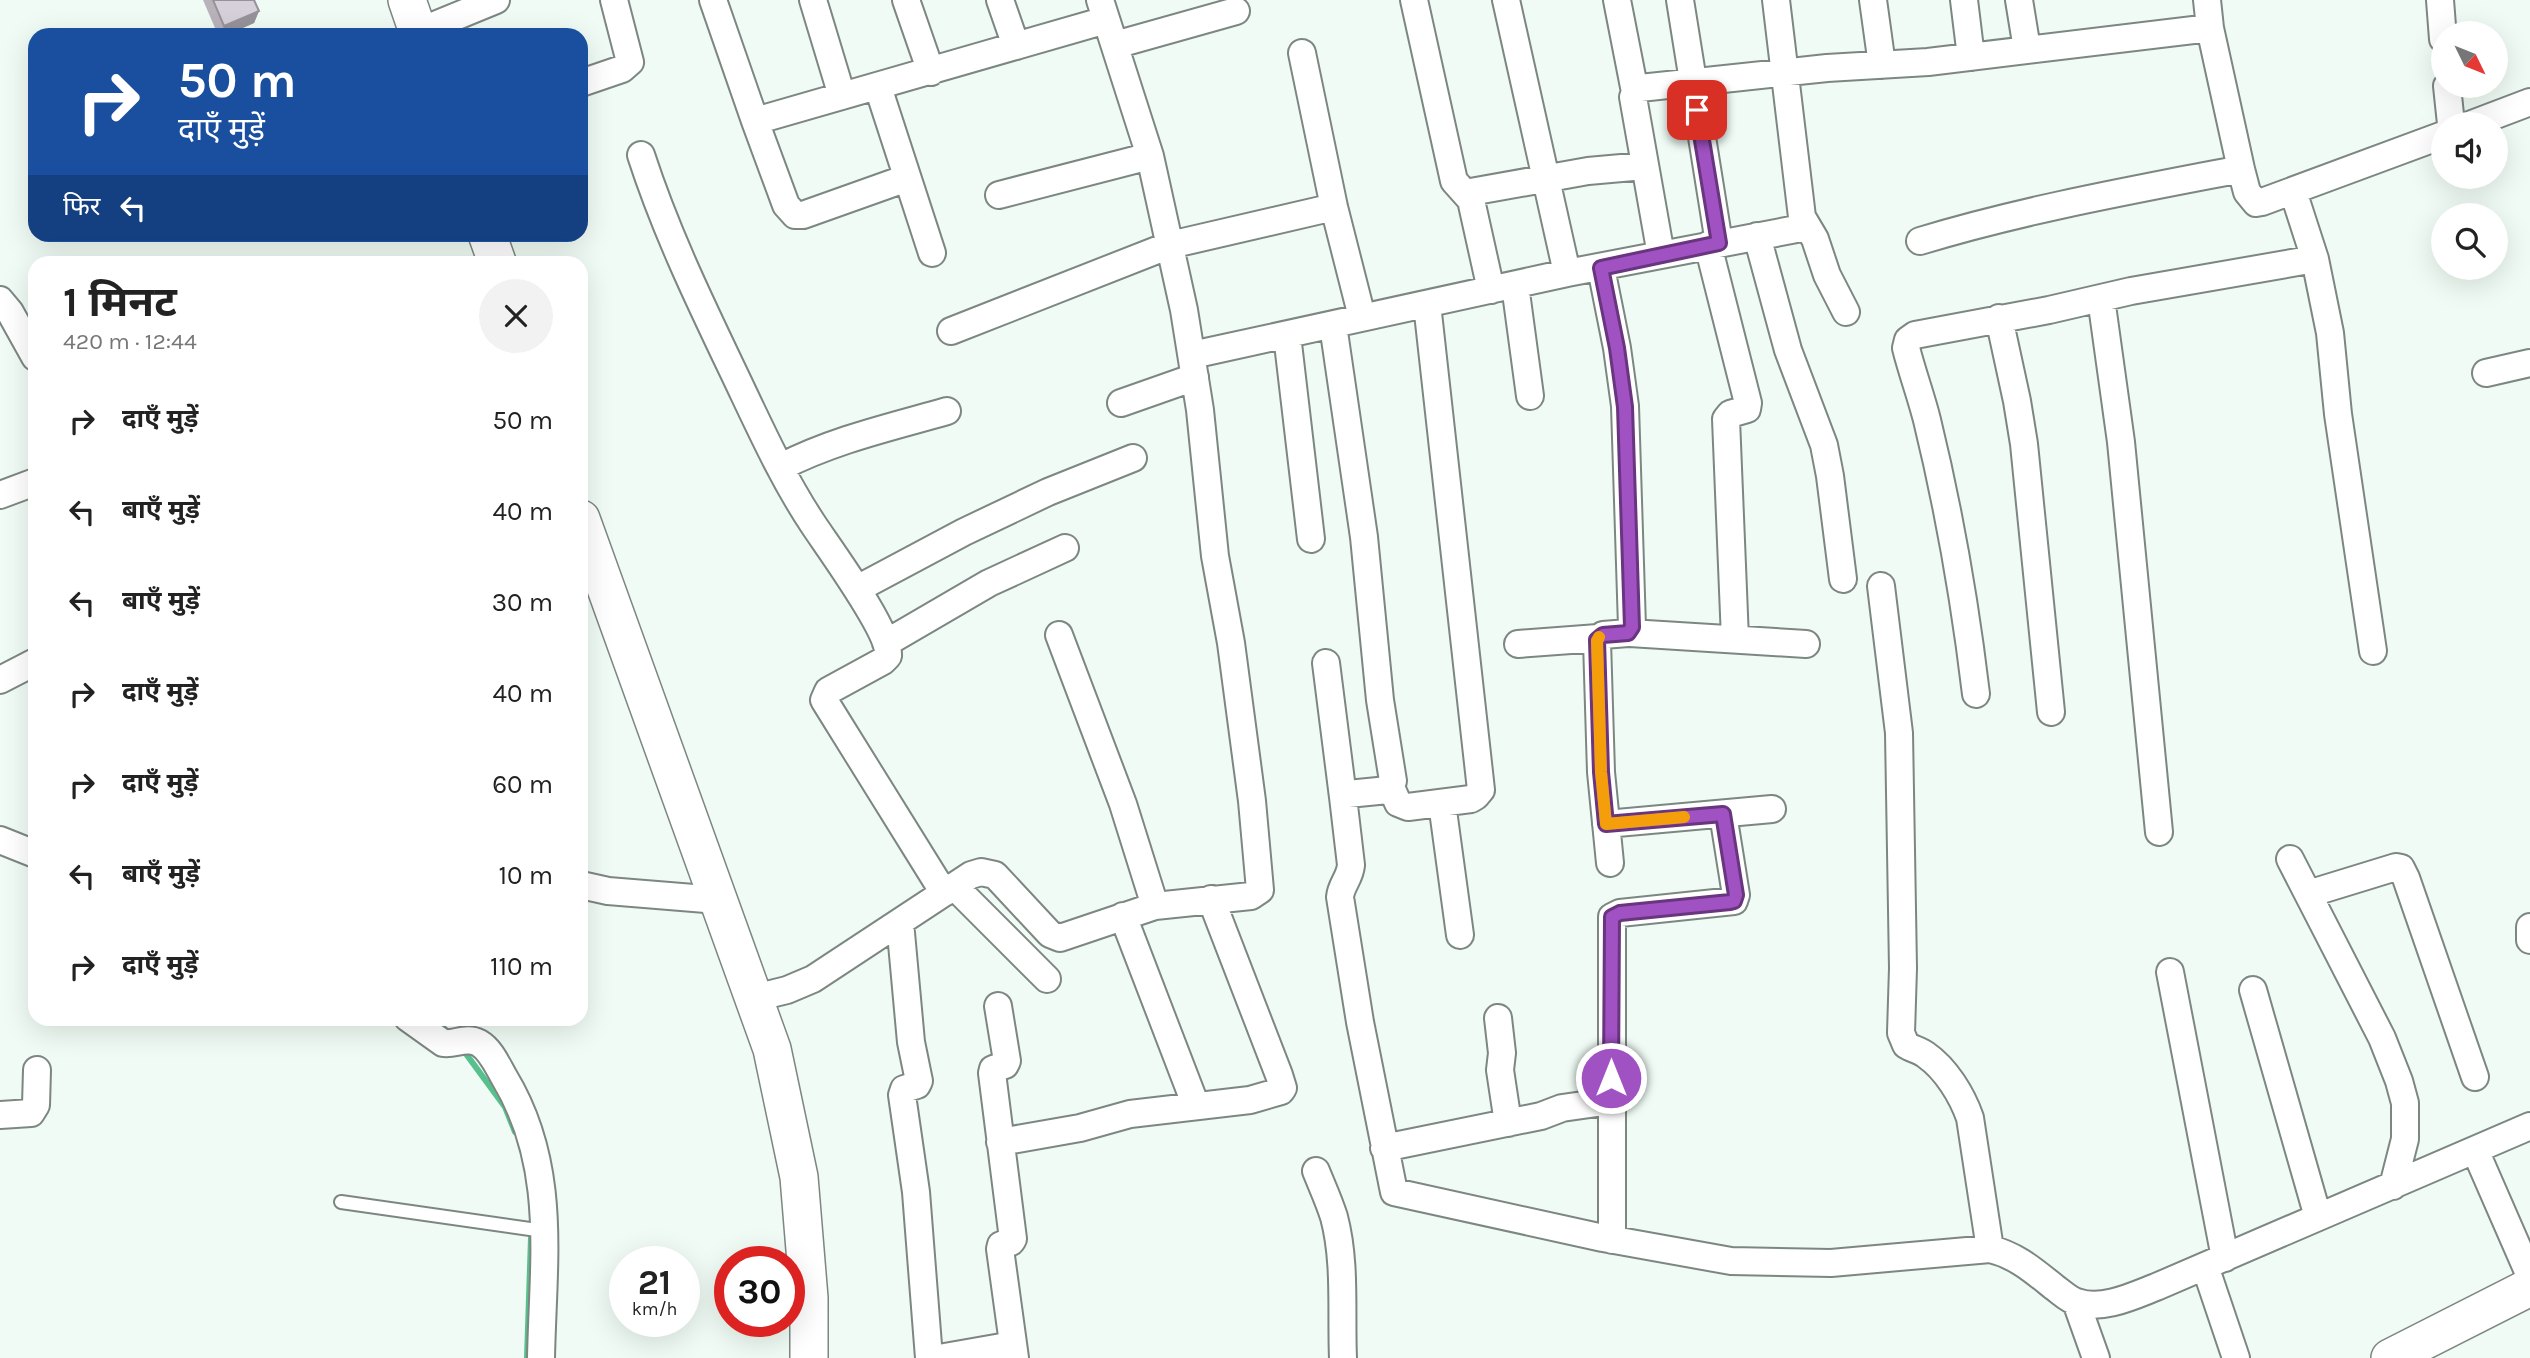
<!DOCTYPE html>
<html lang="hi">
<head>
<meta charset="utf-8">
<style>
  :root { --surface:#fff; --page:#f2f2f2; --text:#222; --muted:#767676 }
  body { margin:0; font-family:Karla,"Noto Sans Devanagari",sans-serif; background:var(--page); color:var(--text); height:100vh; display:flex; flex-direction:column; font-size:26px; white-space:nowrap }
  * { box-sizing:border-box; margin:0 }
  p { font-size:23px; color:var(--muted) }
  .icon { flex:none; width:38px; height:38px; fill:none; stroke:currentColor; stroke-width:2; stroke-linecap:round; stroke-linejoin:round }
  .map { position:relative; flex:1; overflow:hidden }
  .panel { position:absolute; left:28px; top:256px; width:560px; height:770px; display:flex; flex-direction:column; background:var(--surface); border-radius:21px; box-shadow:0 7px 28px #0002 }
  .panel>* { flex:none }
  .hud { position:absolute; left:28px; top:28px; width:560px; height:214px; border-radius:21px; box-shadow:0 7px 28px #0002; background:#1a4fa0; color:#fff; overflow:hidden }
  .needle { width:46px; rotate:133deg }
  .buttons { position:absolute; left:2431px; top:21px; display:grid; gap:14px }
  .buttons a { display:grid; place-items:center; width:77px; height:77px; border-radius:50%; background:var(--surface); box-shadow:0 7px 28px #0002; font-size:35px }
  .speed { position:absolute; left:609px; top:1246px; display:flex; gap:14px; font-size:35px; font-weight:700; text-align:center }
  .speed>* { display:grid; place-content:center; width:91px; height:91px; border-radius:50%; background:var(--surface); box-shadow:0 7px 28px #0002; line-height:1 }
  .speed small { font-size:18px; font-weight:400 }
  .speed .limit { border:10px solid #d22; background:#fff; color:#111 }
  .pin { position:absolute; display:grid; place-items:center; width:60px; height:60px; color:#fff; margin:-30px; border-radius:14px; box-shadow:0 4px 10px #0006 }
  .me { position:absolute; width:77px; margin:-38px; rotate:0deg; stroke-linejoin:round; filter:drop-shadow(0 0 5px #0008) }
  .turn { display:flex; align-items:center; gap:24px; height:147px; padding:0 35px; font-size:32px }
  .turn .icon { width:91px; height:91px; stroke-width:2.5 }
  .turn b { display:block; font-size:49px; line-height:60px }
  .then { display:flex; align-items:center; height:66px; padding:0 35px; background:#0003; gap:14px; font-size:26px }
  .round { display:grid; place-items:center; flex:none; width:74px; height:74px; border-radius:37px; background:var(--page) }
  .summary { display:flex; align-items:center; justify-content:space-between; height:119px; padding:0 35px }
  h1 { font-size:42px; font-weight:700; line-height:52px }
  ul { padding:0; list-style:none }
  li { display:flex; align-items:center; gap:21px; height:91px; padding:0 35px }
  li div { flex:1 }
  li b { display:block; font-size:26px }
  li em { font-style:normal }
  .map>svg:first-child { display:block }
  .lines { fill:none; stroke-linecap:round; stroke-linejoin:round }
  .stream { stroke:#57c18e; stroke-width:6 }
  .lane-casing { stroke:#7d8781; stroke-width:16 }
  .street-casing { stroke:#7d8781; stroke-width:30 }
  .secondary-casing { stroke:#7d8781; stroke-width:40 }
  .lane { stroke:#fff; stroke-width:12 }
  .street { stroke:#fff; stroke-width:26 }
  .secondary { stroke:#fff; stroke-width:37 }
  .wall { fill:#b8b3bb }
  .shaded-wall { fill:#969299 }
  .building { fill:#d6d0da; stroke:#969299; stroke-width:2 }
  .route-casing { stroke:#68357e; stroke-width:18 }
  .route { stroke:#a051c2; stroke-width:12 }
  .slow { stroke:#f59e0b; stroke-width:12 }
</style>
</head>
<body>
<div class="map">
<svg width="2530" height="1358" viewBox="0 0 2530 1358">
  <rect width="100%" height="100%" fill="#effbf4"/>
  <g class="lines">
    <path class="stream" d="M433,1018L452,1036
      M461,1047L505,1107L515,1132
      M527,1358L531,1238"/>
    <g class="lane-casing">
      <path id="lane" d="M341,1202L544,1231"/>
    </g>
    <g class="street-casing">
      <path id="street" d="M713,0L755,121L1106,20
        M813,0L842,96
        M906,0L931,72
        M1000,0L1016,46
        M1414,0L1454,181L1471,200L1491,290
        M1506,0L1567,273
        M1617,0L1635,92
        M1680,0L1719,243
        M1776,0L1802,217L1815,239L1827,275L1846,312
        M1873,0L1882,65
        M1964,0L1971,57
        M2019,0L2027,49
        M2207,0L2210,28
        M2440,0L2443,39
        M418,32L496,0
        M1115,45L1236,11
        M1302,53L1334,207L1362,317
        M581,83L622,69L630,62L614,0
        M2447,86L2451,124
        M878,87L932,253
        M755,121L786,205L795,215H803L907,178
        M2472,124L2530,102
        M641,155C665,229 698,298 732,369C757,421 781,476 813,524C828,547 891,632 888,656L883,661L828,691L824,700L944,893
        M2293,191L2315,259L2330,333L2338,414L2373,651
        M1465,193L1588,171L1644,166
        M999,195L1150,156
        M1757,236L1788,350L1824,445L1830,476L1843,579
        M1920,241C2026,209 2133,190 2241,169
        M1708,245L1748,403L1747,409L1730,414L1726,419L1735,639
        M1661,255L1807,227
        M1601,268L1617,348L1625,406L1632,627L1628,633L1603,635L1597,641L1601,772L1610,863
        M1515,285L1530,396
        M2101,298L2121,442L2159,832
        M0,300L10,312L35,357
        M1999,318L2017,401L2024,444L2051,712
        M1333,325L1364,537L1380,700L1393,781L1388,790L1348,794L1343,797L1351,865C1350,878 1341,885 1340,897L1360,1022L1394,1192L1603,1238L1731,1261L1831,1263L1990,1249C2016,1255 2034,1271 2054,1287C2061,1292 2069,1300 2077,1302C2102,1311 2133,1296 2156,1287L2530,1126
        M951,331L1170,245L1334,207
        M1287,335L1311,539
        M1192,355L1567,273L1661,255L1633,97L1635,92L1640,88L1827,68L1928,62L2210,28L2241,169L2247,192L2256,203L2262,202L2443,135
        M2486,373L2530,363
        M1121,403L1195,377
        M781,467C833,440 891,427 947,411
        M0,495L35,482
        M1881,586L1899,733L1903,968L1901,1033L1906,1045C1912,1049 1920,1050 1926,1055C1946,1069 1962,1095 1970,1118L1990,1249
        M857,589L964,532L1048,492L1133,458
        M1630,633L1806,644
        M1059,635L1123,804L1155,906
        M886,643L989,583L1065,548
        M1518,644L1598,638
        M1326,663L1343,797
        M0,680L35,662
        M1976,694C1965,602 1949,510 1927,420C1921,396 1912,372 1906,348L1908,340L1915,335L2049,310L2131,291L2315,259
        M1391,787L1398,803L1408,807L1471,799L1476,796L1481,790L1427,304
        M1442,803L1460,935
        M1606,824L1772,809
        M0,840L35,854
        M2290,859L2382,1038L2399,1081L2405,1103V1139L2393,1186
        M581,885L608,891L718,900
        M954,886L1047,979
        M2308,894L2396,867L2401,868L2406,878L2475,1077
        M1123,916L1196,1106
        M900,922L911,1042L919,1081L917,1085L904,1089L902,1095L916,1192L929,1358
        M2530,927V940
        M2170,972L2225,1258
        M2253,990L2318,1217
        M754,998L787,990L813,979L971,875L981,872L995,875L1050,934L1060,938L1155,906L1251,896L1260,890L1252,801L1231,643L1215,556L1200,410L1184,310L1150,156L1100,0
        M998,1006L1007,1061L1005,1065L993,1069L992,1073L1013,1239L1011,1242L1001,1245L1000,1249L1015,1358
        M408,1018L443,1043C455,1045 466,1036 479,1043C491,1050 497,1065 504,1077C558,1166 543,1259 541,1358
        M1498,1018L1502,1053L1500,1070L1508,1123
        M0,1115L31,1113L36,1105L37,1070
        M1000,1142L1080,1128L1130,1114L1250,1100L1281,1091L1283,1088L1279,1075L1211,899
        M1384,1148L1541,1116L1562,1108L1611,1101
        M2475,1150L2530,1276
        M1316,1171C1322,1186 1329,1201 1334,1217C1346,1262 1341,1312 1343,1358
        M1612,1240V917L1620,913L1734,901L1736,895L1723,814
        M2205,1266L2236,1358
        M2076,1302L2096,1358
        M939,1358L1013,1345"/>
    </g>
    <g class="secondary-casing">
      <path id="secondary" d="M407,0L419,35
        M487,234L497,262
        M581,519L772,1049L799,1177L809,1298V1358
        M2390,1358L2530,1287"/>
    </g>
    <use href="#lane" class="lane"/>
    <use href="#street" class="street"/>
    <use href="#secondary" class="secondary"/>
  </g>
  <path class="wall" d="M203,0H254L259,11L254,23L227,35H218Z"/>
  <path class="shaded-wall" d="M259,11L254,23L227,35H221L224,26Z"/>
  <path class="building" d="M213,0H254L259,11L224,26Z"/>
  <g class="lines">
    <g class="route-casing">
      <path id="route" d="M1611,1078L1612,917L1620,913L1730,902L1734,901L1736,895L1723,814L1606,824L1601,772L1597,640L1603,635L1628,633L1632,627L1625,407L1617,348L1601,268L1719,243L1697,110"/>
    </g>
    <use href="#route" class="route"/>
    <path class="slow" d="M1599,637L1597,641L1601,772L1606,824L1684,817"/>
  </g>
</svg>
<div class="buttons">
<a><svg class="needle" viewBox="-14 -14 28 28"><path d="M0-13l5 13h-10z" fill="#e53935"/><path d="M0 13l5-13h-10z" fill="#767676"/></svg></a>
<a><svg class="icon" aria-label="sound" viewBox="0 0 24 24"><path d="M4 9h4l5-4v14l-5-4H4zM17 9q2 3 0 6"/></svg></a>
<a><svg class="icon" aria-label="search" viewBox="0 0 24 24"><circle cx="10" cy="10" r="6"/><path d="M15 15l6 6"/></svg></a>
</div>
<div class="speed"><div>21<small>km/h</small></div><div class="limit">30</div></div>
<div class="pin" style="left:1697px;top:110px;background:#d93025"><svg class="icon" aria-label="arrive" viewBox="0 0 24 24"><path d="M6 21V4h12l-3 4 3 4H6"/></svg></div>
<svg class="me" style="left:1611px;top:1078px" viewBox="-20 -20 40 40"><circle r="17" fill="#a051c2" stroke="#fff" stroke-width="3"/><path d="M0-11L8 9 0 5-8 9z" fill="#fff"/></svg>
<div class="hud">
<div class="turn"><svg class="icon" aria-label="right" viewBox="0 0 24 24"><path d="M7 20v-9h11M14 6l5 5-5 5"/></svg><div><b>50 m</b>दाएँ मुड़ें</div></div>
<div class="then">फिर<svg class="icon" aria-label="left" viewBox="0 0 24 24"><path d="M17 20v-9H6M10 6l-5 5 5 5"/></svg></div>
</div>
<section class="panel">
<div class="summary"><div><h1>1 मिनट</h1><p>420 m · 12:44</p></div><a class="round"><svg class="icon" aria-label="close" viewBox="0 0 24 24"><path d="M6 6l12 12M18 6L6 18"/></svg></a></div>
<ul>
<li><svg class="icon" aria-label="right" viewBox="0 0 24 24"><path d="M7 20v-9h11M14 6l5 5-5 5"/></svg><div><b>दाएँ मुड़ें</b></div><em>50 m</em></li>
<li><svg class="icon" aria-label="left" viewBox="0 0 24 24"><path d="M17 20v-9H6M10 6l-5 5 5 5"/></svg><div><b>बाएँ मुड़ें</b></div><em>40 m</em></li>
<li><svg class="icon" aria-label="left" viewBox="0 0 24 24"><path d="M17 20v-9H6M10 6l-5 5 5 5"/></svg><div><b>बाएँ मुड़ें</b></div><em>30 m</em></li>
<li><svg class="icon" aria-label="right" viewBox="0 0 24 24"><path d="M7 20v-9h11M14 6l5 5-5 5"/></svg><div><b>दाएँ मुड़ें</b></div><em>40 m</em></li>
<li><svg class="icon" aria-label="right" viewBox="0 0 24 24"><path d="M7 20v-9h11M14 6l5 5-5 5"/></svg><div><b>दाएँ मुड़ें</b></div><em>60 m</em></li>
<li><svg class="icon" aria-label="left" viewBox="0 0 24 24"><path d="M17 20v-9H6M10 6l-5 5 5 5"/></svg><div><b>बाएँ मुड़ें</b></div><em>10 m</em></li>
<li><svg class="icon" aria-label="right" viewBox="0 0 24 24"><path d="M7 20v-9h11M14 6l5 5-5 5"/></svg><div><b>दाएँ मुड़ें</b></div><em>110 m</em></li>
</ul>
</section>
</div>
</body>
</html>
